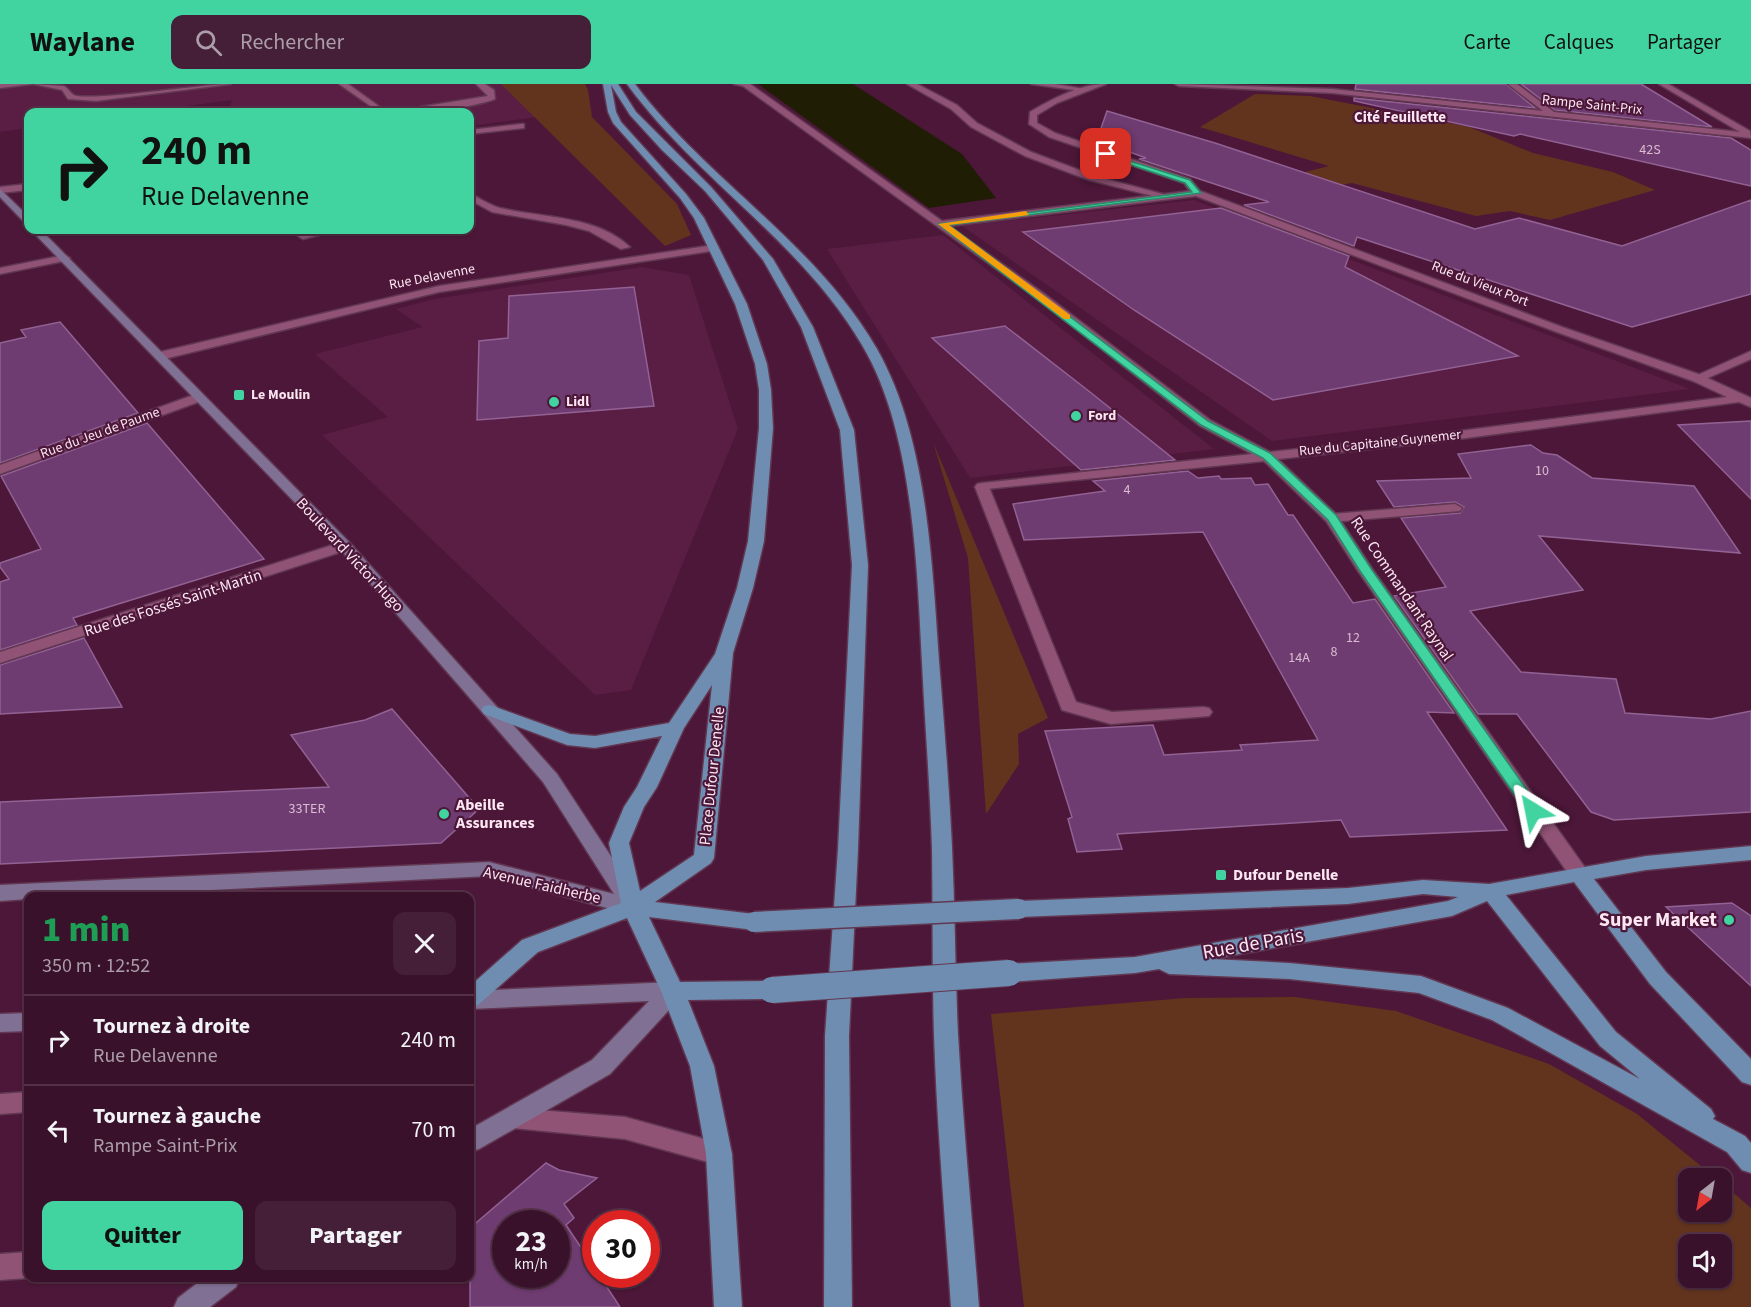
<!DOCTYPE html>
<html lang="fr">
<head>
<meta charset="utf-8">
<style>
  :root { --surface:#3a112b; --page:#451f37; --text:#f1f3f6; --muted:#ab9da9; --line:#543147; --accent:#41d4a1 }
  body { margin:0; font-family:"Source Sans 3",sans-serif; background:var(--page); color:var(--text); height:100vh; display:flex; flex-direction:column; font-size:22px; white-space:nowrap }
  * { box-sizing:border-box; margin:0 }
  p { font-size:20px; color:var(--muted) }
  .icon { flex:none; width:33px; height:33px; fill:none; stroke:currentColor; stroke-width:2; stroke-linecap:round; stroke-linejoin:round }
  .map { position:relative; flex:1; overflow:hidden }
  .drawer { position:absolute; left:24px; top:808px; width:450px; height:390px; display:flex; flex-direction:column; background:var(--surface); border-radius:12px; box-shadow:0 2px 4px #0004,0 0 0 2px var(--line) }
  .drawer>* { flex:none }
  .top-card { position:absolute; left:24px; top:24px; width:450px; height:126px; border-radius:12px; box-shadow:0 2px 4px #0004,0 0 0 2px var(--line); background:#41d4a1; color:#111; overflow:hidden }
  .needle { width:39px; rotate:211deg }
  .fabs { position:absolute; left:1678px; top:1084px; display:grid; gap:12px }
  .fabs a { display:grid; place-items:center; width:54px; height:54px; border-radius:12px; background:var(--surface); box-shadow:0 2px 4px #0004,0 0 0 2px var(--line); font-size:30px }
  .speed { position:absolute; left:492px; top:1126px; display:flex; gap:12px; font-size:30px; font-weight:700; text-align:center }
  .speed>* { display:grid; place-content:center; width:78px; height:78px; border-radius:50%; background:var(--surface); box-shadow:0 2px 4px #0004,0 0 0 2px var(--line); line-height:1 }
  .speed small { font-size:15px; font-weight:400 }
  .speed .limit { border:9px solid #d22; background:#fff; color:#111 }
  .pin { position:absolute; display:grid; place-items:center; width:51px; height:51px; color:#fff; margin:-26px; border-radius:12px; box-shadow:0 3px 9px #0006 }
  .me { position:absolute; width:66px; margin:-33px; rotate:325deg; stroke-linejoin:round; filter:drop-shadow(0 0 4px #0008) }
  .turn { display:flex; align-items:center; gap:21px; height:126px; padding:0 18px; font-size:27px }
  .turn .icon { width:78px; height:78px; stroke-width:2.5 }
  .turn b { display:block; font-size:42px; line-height:51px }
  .round { display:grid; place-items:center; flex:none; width:63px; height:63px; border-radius:12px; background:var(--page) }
  .summary { display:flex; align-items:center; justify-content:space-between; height:102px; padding:0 18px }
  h1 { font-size:36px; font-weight:800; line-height:45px; color:#1e9e55 }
  .action { display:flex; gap:12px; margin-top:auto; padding:12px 18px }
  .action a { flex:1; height:69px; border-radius:12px; background:var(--accent); color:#111; font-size:24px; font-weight:800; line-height:69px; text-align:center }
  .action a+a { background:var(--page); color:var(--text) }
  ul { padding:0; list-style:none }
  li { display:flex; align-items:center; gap:18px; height:90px; padding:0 18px; border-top:2px solid var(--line) }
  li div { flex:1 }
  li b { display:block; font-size:22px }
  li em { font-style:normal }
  header { display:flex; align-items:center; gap:36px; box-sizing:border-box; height:84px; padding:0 30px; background:var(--accent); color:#111 }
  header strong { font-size:28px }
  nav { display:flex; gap:33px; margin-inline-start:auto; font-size:21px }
  .search { width:420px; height:54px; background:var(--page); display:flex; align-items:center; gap:15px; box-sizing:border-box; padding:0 21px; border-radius:12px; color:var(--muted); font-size:22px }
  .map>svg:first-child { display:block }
  .built { fill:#5a1d44 }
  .green { fill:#62341e; fill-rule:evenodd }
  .water { fill:#1f1d04 }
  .building { fill:#6f3c71; stroke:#916293; stroke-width:1.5; fill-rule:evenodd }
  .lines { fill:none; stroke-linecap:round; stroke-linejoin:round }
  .lane-casing { stroke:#613752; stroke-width:3 }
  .street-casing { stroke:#613752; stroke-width:3 }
  .secondary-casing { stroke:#613752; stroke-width:3 }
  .primary-casing { stroke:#613752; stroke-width:3 }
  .lane { fill:#905376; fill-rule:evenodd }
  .street { fill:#905376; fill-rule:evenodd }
  .secondary { fill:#807093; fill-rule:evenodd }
  .primary { fill:#6f8db0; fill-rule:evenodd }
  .primary-bridge-far1-casing { stroke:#613752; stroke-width:23; stroke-linecap:butt }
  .primary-bridge-casing { stroke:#613752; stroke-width:28; stroke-linecap:butt }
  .primary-bridge-far1 { stroke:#6f8db0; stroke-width:20 }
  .primary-bridge { stroke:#6f8db0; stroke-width:26 }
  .route { fill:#41d4a1; stroke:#2a8a69; stroke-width:1.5 }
  .slow { fill:#f59e0b }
  .poi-dot { fill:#41d4a1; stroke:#4d1739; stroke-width:2 }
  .labels { text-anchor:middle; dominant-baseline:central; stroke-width:4.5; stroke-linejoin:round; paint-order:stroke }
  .far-street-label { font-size:14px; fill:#fbe6f1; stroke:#4d1739 }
  .number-label { font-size:14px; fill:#d8bcd1 }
  .far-poi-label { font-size:14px; font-weight:bold; fill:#fbe6f1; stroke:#4d1739; text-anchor:start }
  .far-neighbourhood-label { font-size:15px; font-weight:bold; fill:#fbe6f1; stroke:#4d1739 }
  .street-label { font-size:16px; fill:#fbe6f1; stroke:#4d1739 }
  .poi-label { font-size:16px; font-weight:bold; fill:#fbe6f1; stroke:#4d1739; text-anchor:start }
  .near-poi-label { font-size:20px; font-weight:bold; fill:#fbe6f1; stroke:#4d1739; text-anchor:end }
  .near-street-label { font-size:20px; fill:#fbe6f1; stroke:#4d1739 }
</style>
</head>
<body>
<header>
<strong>Waylane</strong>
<div class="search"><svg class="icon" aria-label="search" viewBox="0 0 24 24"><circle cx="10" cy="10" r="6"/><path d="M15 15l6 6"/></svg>Rechercher</div>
<nav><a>Carte</a><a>Calques</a><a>Partager</a></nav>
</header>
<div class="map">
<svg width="1751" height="1223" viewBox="0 0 1751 1223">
  <rect width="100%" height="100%" fill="#4d1739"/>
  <path class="built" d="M0,0H501L537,33L470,42V28H236L229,24L232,16L142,28H28V44L0,48Z
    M1194,116L1690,305L1272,357L962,142Z
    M943,151L1214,365L970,394L827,165Z
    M642,183L689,191L738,345L631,606L595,611L322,351L388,333L315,270L422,243L396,225L434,215Z"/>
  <path class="green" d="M501,0H585L588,6L592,33L677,120L691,151L665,162Z
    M1255,10L1310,12L1469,43L1533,69L1613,88L1655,106L1550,136L1510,127L1476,132L1352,99L1280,113L1250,102L1329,82L1200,43Z
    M933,358L1048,634L1018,650L1019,680L986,730L968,474Z
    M1295,913L1396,927L1549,980L1637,1030L1717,1095H1689V1128H1722V1099L1751,1124V1223H1024L991,930L1186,914ZM1689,1161H1722V1194H1689Z"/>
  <path class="water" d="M758,0H853L962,70L996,114L929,124Z"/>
  <path class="building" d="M1356,0H1506L1535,24L1355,5Z
    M1521,0H1641L1712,43L1555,26Z
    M1354,14L1731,54L1751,66V102L1520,50L1514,52L1354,17Z
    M1107,27L1215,59L1475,145L1519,134L1622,162L1751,116V210L1632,243L1357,153L1354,162L1244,121L1269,118L1139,75L1146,74L1097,56Z
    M1221,124L1349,172L1345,183L1518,272L1273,316L1134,226L1023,148Z
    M634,203L654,322L477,336L479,257L508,254L509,212Z
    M60,238L138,329L0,379V259L26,253L21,246Z
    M1005,242L1090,308L1175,376L1081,386L932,254Z
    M1751,337V415L1678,341Z
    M147,339L264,475L73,534L77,541L0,566V498L9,495L0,483V479L41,465L1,392Z
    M1531,361L1543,369L1557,371L1592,394L1694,402L1740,469L1539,452L1583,506L1470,527L1521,588L1616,595L1625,629L1711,635L1751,627V728L1614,736L1591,728L1517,630H1478L1394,512L1446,503L1401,434L1460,429L1464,423L1455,418L1394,423L1377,397L1471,394L1458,370Z
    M1188,387L1198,394L1219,392L1221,395L1251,394L1255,401L1268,400L1288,431H1293L1353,519L1375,515L1454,629L1427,628L1507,746L1350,753L1341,736L1117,750L1122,765L1077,768L1068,735L1072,733L1045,647L1153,641L1164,671L1242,666L1240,661L1318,656L1203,448L1024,456L1013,420L1105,407L1093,397Z
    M84,554L122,623L0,630V581Z
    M392,625L479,725L441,759L0,780V718L329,703L291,651L365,636Z
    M1732,819L1751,832V902L1666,823Z
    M546,1079L559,1086L597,1094L564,1120L574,1134L566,1141L596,1186V1191H599L620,1223H470V1144ZM506,1140H556V1191H506Z"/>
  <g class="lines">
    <g class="lane-casing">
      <path id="lane" d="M0,0H33L0,4Z
        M33,0L64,2C68,4 70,9 74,11C89,18 203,0 231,0L96,17L68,15L62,6Z
        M339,0H348L387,28H379Z
        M476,0H485L494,6L495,15C472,24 414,31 389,28L488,12Z
        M907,0H917L957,21L977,39L1031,68L1095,92L1170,112L1165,115L1089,96L1025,72L971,43L951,25Z
        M1031,0H1055L1085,5L1081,7Z
        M470,110C480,114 489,121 500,124C542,134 596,131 630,163L621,165L589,147L566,141L492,128L470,116Z
        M322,146H340L303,155L298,152Z
        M65,171L70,174L69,176L0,190V184Z
        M1751,267V275L1701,297H1693L1691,294Z
        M982,399L989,403L1076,618L1112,628L1203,623L1209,624L1212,628L1209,632L1111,640L1062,626L975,403Z
        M1455,420L1462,424L1460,427L1332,438L1325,434L1332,430Z
        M28,1008V1028L0,1030V1010Z"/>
    </g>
    <g class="street-casing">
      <path id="street" d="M734,0H750L942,137L1190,107L1184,99L1049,53L1029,40L1030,28C1052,15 1080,0 1106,0L1057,19L1037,31V39L1055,49L1190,95L1200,107L1562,243L1701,291L1751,314V323L1739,318L1436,358L1278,375L1337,431L1373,486L1586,785L1590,790L1586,795L1579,797L1572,795L1358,487L1326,437L1264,377L977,406L975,403L977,400L982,399L1252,370L1200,342L1035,213L743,2ZM1196,112L1554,247L1693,297L1727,313L1436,350L1270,368L1210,336L1043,209L949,142Z
        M1175,0L1332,5L1543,27L1508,0H1517L1554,28L1740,48L1659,0H1668L1750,47L1751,54L1332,9L1179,2Z
        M521,40H524V44L470,50V46Z
        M28,100V106L0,109V103Z
        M714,161L718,162V166L439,208L160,276L154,272L160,268L439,202Z
        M199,309L205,313L204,316L0,390V381Z
        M345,457L353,462L350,465L0,579V568Z
        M513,1024L625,1033L719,1059L728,1062L732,1070L728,1078L719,1081L625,1055L513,1044L504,1041L500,1034L504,1027Z
        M28,1168V1194L0,1196V1170Z"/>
    </g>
    <g class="secondary-casing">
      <path id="secondary" d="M0,105L28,132V140L25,139L0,113Z
        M31,146H41L350,459L557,690L641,818L644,823L641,828L633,831L489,792L71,813H28V815L0,817V801L489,778L614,810L543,698L340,465Z
        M673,898L681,901L685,907L681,913L610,990L479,1065L470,1068V1045L592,976L649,917L470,925V907Z
        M28,929V947L0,948V930Z
        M204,1194H240L236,1203L210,1223H174L178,1214Z"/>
    </g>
    <g class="primary-casing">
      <path id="primary" d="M603,0H618L636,28L711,103L773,175L813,243L854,346L868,481L858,765L849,952L852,1223H824L825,952L838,765L852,481L840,346L801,243L763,176L705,107L662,66L630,31L611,1L616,28L621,38L686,110L704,134L747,220L767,280L771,306L773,344L764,457L753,504L733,569L714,774L711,779L655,818L754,830L762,832L765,838L762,844L754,846L649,833L680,898L772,897L780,900L784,906L780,912L772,915L688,916L714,982L732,1070L742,1223H714L706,1070L690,982L661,907L627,834L538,868L478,921L470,924V902L522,856L621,819L609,759L624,723L637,703L662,652L595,664L567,661L484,630L481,626L484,622L490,621L570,650L595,652L669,639L715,570L737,504L748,457L759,344V306L755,280L735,220L694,134L680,114L613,39L608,28ZM712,601L694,771L640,807L629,759L644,723L657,703L684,644Z
        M627,0H635C707,96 816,159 877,265C927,353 932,478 939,577C944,639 949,701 952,763C955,826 955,888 958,950C963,1041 972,1132 979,1223H951C945,1132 937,1042 934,951C932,889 933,827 932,765C930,703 925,640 922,579C917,481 913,346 862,261C802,158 696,95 627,0Z
        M1751,762V776L1646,786L1594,795L1666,888L1751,975V1001L1742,998L1650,900L1574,798L1506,811L1616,948L1711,1025L1715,1032L1713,1035L1745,1052L1751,1059V1089L1742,1086L1727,1068L1492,936L1419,909L1289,895L1169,890L1159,885L1135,889L1009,898L1001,895L998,889L1001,883L1009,880L1135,873L1448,817L1458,813L1423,810L1348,820L1019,833L1011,830L1008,825L1011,820L1019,817L1348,804L1423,796L1489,800L1646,772ZM1487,817L1600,962L1640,995L1508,924L1421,892L1289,879L1212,875L1452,832Z"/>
    </g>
    <use href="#lane" class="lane"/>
    <use href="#street" class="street"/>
    <use href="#secondary" class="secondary"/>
    <use href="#primary" class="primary"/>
    <g class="primary-bridge-far1-casing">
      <path id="primary-bridge-far1" d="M754,838L1019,825
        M992,890L1009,889"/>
    </g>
    <g class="primary-bridge-casing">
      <path id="primary-bridge" d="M772,906L1009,889"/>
    </g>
    <use href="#primary-bridge-far1" class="primary-bridge-far1"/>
    <use href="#primary-bridge" class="primary-bridge"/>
  </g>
  <path class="route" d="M1104,69L1190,96L1201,109L949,141L1208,337L1270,369L1336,431L1372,486L1539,723L1541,727L1539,730H1528L1360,487L1328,436L1263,374L1201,341L938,140L1192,108L1185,99L1104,72Z"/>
  <path class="slow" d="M1026,127L1029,131L949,141L1070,231V235H1064L938,140Z"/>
  <g class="poi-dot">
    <rect x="233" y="305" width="12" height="12" rx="3"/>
    <circle cx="554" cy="318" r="6"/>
    <circle cx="1076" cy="332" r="6"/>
    <circle cx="444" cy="730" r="6"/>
    <rect x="1215" y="785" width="12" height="12" rx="3"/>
    <circle cx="1729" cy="836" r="6"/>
  </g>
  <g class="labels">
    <g class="far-street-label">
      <text transform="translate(1592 21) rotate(6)">Rampe Saint-Prix</text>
      <text transform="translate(432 193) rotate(-11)">Rue Delavenne</text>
      <text transform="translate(1480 200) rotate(21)">Rue du Vieux Port</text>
      <text transform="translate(100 349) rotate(-20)">Rue du Jeu de Paume</text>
      <text transform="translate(1380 359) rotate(-6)">Rue du Capitaine Guynemer</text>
    </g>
    <g class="number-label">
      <text x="1650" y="66">42S</text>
      <text x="1542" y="387">10</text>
      <text x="1127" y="406">4</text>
      <text x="1353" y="554">12</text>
      <text x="1334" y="568">8</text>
      <text x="1299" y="574">14A</text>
      <text x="307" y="725">33TER</text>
    </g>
    <g class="far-poi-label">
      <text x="251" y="311">Le Moulin</text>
      <text x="566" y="318">Lidl</text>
      <text x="1088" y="332">Ford</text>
    </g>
    <g class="far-neighbourhood-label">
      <text x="1400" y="33">Cité Feuillette</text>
    </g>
    <g class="street-label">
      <text transform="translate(350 471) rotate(47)">Boulevard Victor Hugo</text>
      <text transform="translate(1402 505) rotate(56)">Rue Commandant Raynal</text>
      <text transform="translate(173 519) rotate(-18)">Rue des Fossés Saint-Martin</text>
      <text transform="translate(712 692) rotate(-84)">Place Dufour Denelle</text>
      <text transform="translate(542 801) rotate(13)">Avenue Faidherbe</text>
    </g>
    <g class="poi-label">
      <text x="456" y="721">Abeille<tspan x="456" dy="18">Assurances</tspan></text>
      <text x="1233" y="791">Dufour Denelle</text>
    </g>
    <g class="near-poi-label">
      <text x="1717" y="836">Super Market</text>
    </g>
    <g class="near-street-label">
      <text transform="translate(1253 860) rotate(-10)">Rue de Paris</text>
    </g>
  </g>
</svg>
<div class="fabs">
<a><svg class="needle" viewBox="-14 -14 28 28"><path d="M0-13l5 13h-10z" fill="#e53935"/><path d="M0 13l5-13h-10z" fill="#ab9da9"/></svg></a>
<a><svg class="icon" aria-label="sound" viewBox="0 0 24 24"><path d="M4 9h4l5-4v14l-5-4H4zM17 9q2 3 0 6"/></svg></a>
</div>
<div class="speed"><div>23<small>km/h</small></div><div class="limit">30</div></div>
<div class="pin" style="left:1106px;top:70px;background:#d93025"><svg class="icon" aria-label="arrive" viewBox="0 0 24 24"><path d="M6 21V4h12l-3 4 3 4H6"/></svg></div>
<svg class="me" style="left:1533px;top:727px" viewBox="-20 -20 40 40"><path d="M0-17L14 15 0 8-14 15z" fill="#41d4a1" stroke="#fff" stroke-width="4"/></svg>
<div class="top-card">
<div class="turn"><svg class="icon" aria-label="right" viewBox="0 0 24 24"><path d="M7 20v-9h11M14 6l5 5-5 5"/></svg><div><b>240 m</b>Rue Delavenne</div></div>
</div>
<section class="drawer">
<div class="summary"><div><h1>1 min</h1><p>350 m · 12:52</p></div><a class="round"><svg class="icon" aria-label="close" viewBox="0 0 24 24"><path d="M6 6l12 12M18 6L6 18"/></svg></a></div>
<ul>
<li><svg class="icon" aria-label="right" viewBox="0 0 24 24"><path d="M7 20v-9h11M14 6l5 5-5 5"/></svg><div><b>Tournez à droite</b><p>Rue Delavenne</p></div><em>240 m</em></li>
<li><svg class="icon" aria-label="left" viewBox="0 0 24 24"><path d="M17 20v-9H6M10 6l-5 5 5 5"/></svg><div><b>Tournez à gauche</b><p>Rampe Saint-Prix</p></div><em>70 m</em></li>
</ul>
<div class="action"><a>Quitter</a><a>Partager</a></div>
</section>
</div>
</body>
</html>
